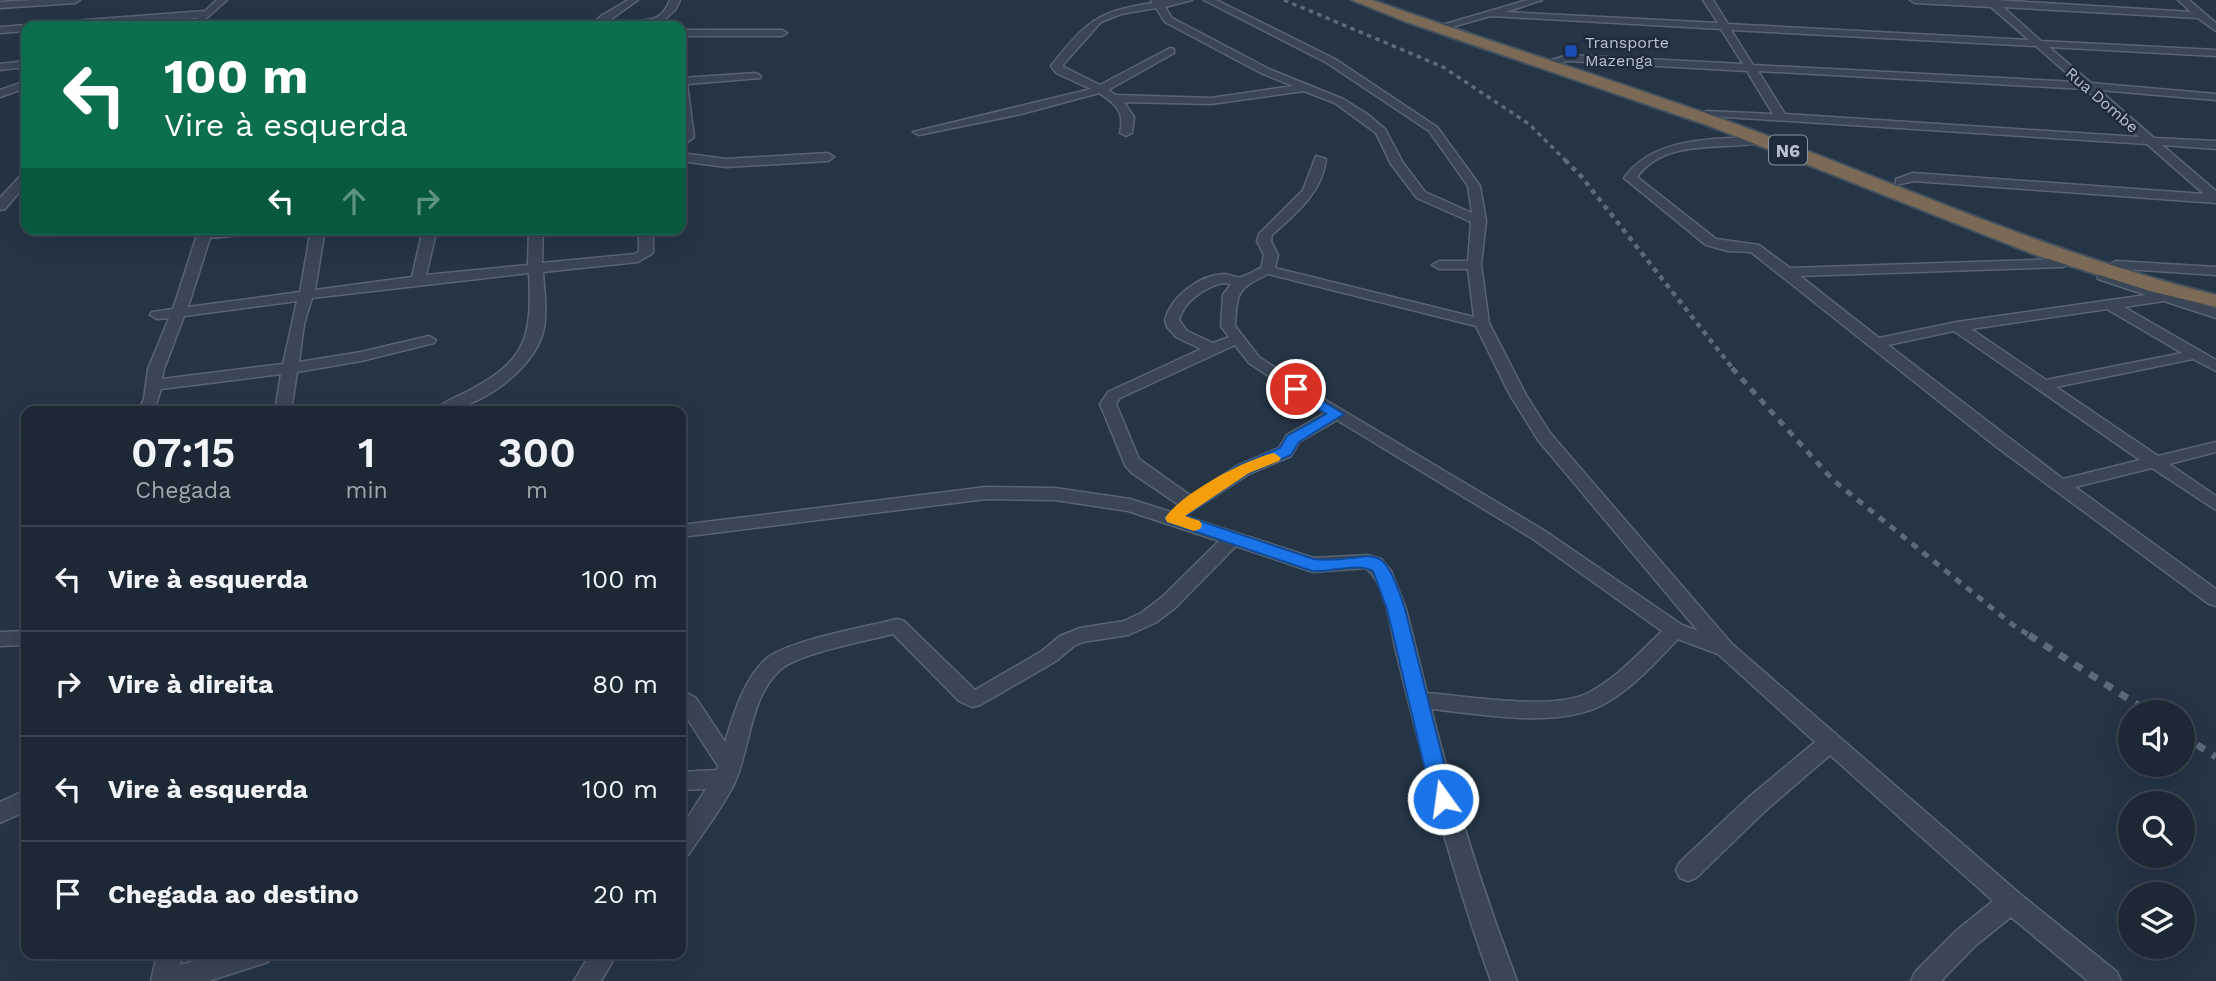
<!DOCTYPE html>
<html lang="pt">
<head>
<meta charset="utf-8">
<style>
  :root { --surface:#1c2834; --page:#293440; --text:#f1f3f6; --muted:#a0a6ac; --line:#3a444f }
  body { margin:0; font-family:"Work Sans",sans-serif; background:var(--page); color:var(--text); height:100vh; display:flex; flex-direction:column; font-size:26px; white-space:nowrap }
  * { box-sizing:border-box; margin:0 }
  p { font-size:23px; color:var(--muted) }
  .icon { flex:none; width:38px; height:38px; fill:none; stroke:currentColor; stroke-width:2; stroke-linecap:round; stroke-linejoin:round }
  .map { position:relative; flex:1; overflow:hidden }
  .panel { position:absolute; left:21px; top:406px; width:665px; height:553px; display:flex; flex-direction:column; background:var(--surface); border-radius:14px; box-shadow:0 7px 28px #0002,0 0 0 2px var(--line) }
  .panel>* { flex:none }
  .top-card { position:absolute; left:21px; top:21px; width:665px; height:214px; border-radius:14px; box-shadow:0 7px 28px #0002,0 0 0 2px var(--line); background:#0b6e4f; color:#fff; overflow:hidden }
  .tools { position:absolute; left:2118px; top:700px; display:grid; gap:14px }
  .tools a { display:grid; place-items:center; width:77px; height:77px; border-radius:50%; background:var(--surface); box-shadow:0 7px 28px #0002,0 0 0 2px var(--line); font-size:35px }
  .pin { position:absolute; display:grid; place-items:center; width:60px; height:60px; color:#fff; margin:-30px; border:4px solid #fff; border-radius:50%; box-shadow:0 2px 7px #0007 }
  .me { position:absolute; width:77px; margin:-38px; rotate:346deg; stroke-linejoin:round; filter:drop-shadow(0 0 5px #0008) }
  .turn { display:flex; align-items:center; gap:24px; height:147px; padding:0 28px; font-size:32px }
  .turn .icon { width:91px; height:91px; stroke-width:2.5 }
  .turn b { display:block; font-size:49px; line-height:60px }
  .lanes { display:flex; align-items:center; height:66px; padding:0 28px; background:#0003; justify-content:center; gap:35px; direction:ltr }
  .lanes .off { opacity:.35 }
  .eta { display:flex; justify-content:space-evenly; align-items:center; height:119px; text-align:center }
  .eta b { font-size:42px; font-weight:600; line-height:49px }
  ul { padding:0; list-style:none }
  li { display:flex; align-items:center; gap:21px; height:105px; padding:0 28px; border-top:2px solid var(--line) }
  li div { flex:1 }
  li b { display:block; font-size:26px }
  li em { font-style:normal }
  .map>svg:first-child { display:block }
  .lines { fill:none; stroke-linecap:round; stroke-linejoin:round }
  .minor-casing { stroke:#586472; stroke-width:3 }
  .highway-casing { stroke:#44515f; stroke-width:4 }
  .minor { fill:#3a4655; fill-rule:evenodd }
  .highway { fill:#7b6b56; fill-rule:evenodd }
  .rail-far3 { stroke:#5c6b7c; stroke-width:3.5; stroke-dasharray:4.5 4.5; stroke-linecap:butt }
  .rail-far2 { stroke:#5c6b7c; stroke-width:4.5; stroke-dasharray:5 5; stroke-linecap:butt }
  .rail-far1 { stroke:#5c6b7c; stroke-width:5; stroke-dasharray:7 7; stroke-linecap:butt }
  .rail { stroke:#5c6b7c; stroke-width:7; stroke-dasharray:9 9; stroke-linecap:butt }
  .route { fill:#1a73e8; stroke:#114b97; stroke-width:2 }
  .slow { fill:#f59e0b }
  .transit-dot { fill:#1a4fb4; stroke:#1e2b3a; stroke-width:2.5 }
  .labels { text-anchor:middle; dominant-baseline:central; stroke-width:5; stroke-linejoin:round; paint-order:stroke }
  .far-poi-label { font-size:16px; fill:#b8c1ce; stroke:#1e2b3a; text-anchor:start }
  .far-street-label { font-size:16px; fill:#b8c1ce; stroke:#1e2b3a }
  .shield { fill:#1e2b3a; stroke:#8a94a2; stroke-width:2 }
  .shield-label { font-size:18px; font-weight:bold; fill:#b8c1ce }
</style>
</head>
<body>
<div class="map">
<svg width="2216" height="981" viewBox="0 0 2216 981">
  <rect width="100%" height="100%" fill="#253546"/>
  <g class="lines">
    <g class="minor-casing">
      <path id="minor" d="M33,0H80L75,3L0,8V2Z
        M217,0H227L199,25L194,22L198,18L82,26H41L46,23L205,11Z
        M628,0H638L601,26H591L601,16Z
        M670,0H680L675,10L662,22L671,26H621C640,15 659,29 670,0Z
        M1151,0H1192L1165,7L1172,18L1269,69L1343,99L1367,114L1385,129L1403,163L1425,192L1472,213L1468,186L1429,131L1327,63L1204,0H1216L1335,59L1437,127L1480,186L1486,221L1481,265L1489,323L1526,395L1550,433L1732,644L2020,894L2117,972L2121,981H2088L2011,917L1975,946L1941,981H1911L1915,972L1957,930L1993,901L1830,755L1765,811L1696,878L1688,881L1680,878L1676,870L1680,862L1749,797L1815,742L1718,654L1678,639C1656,662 1634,687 1606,703C1559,730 1483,714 1431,709C1455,802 1483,892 1517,981H1491C1451,870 1423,761 1395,647C1390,623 1386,584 1366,568L1313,572L1236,546L1175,608L1155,623L1128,635L1083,642L1074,646L1056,661L980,705L972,707L959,701L893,634C866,641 800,653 781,669C749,698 751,746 735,782C723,807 704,831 689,854L681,857V828L706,789L681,790V772L717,770L718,766L681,709V690L696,698L725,742C734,713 744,679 766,659C788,640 867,627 897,619L904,621L975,690L1042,651L1060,636L1080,628L1124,621L1141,613L1161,598L1219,541L1128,511L1055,500L986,499L681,537V525L986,487L1055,488L1130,499L1174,513L1173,511L1179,505L1132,473L1125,465L1100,404L1108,392L1201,349L1176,337L1167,327L1165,320C1171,297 1199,275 1224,274C1229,274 1235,278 1240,277C1247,276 1255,270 1261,268L1264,255L1257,241L1259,234L1303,190L1316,156L1326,159C1322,193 1296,213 1272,235L1271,241L1278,255L1275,268L1474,317L1468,269H1439L1432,265L1439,261H1468L1471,222L1417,198L1391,164L1376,133L1335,103L1304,91L1211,104L1124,102L1134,117L1132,133L1126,136L1120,133C1125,112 1116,104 1099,93L1021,114L919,135L913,132L1091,89L1056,73L1051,66C1086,22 1097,11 1153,3ZM1156,8L1165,22L1261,73L1293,86L1211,98L1116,95L1108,90L1174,53V49L1170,48L1100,85L1062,66L1101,22L1121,14ZM1268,274L1476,326L1510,395L1538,440L1698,631L1682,625L1545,531L1302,386L1259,357L1235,326C1237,292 1237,289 1268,274ZM1222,283L1231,284L1223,295L1221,326L1229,337L1213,343L1187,331L1179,320C1184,301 1204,288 1222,283ZM1235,345L1249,363L1325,413L1287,435L1279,448L1237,466L1191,496L1139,459L1116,404L1120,398ZM1337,420L1533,539L1662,631C1639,653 1616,679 1588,693C1553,711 1467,696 1427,693L1406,609L1391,571L1381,559L1367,555L1314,558L1184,516L1249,474L1291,456L1299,442Z
        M1527,0H1542L1506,12L1718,23L1703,0H1713L1728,24L2029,40L1991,7L1915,3L1910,0H1995L2191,12L2178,0H2189L2216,23V31L2198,18L2003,7L2041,41L2216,50V56L2049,47L2091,83L2216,94V100L2099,90L2154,138L2216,141V149L2162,145L2216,191V203L1914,181L1896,185V179L1913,173L2204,194L2147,144L1710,116L1706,115V111L1773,114L1747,71L1568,61L1554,64L1549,61L1568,55L1743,64L1721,29L1491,16L1437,31L1432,28ZM1731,30L2036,46L2077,82L1753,65ZM1758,71L2085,89L2139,137L1785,114Z
        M26,26V31L0,33V27L26,25L30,26Z
        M681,30H782L787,33L782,36H681Z
        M26,61V67L0,70V64Z
        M756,73L761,76L760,78L687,84L694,137L681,147V78Z
        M26,81V88L0,97V90Z
        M1762,137L1766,138V142C1724,151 1666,137 1637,177L1716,239L1759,245L1790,268L2063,259L2070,263L2063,267L1800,276L1879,338L1957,322L2146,295L2098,279V273L2103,272L2216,309V318L2164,301L2124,307L2216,360V371L2193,359L2056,387L2158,456L2216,442V452L2169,464L2216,496V510L2152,468L2075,487L2216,589V606L2209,604L1998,448L1751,252L1728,251L1706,245L1624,178C1654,136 1715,139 1762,137ZM2107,309L2182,353L2046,380L1971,329ZM1954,331L2140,460L2063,479L1888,345Z
        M681,153L726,159L828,153L834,157L828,161L726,167L681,161Z
        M26,173V184L5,209L0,210V198L22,174Z
        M199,229H266L260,233L210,238L188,307L300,292L311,229H325L315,290L412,277L423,229H437L426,275L528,265L529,229H543L542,263L635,254L639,251V229H653V253L638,262L543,272C544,291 548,313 543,332C533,372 473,413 434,411C443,401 460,396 472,389C528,359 532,334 529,273L312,298L304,324L299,362L361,352L429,336L436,340L434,343L361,361L297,372L291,411H275L281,374L161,389L154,411H138L144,399L148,369L169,318L157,319L150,315L152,312L173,309ZM297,301L283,364L162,379L164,369L184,316Z
        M2116,261L2216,267V275L2111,268L2109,265Z
        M26,631V645L0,646V632Z
        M26,790V811L0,823V802Z
        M157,954H183L180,965L219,954H272L268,962L209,981H151Z
        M590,954H617L601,981H574Z"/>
    </g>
    <g class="highway-casing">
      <path id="highway" d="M1352,0H1372C1504,47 1637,87 1768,136C1917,192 2061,257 2216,295V307L2150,291L2036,255L1707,125L1404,21Z"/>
    </g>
    <use href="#minor" class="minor"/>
    <use href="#highway" class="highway"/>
    <path class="rail-far3" d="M1284,0L1443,67L1529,124L1567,162"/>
    <path class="rail-far2" d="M1565,160L1581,176L1734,370"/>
    <path class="rail-far1" d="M1732,368L1833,480L2013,625L2032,637"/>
    <path class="rail" d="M2029,635L2149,712
      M2182,735L2216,757"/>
  </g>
  <path class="route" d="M1296,385L1344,414L1299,442L1291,455L1249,473L1185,516L1314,559C1375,565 1380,530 1405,609L1453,799L1450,805L1443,808L1435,805L1432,799L1387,609L1373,571C1358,562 1331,573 1312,571L1167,522L1165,518L1184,500L1238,466L1280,448L1287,436L1326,414L1291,392L1289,389L1291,386Z"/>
  <path class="slow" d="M1274,453L1281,458L1279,461L1249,473L1185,516L1200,521L1202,525L1200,529L1194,531L1167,522L1165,518C1182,493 1244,460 1274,453Z"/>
  <rect class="transit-dot" x="1564" y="44" width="14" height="14" rx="3.5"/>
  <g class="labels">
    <g class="far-poi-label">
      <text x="1585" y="42">Transporte<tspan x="1585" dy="18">Mazenga</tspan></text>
    </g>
    <g class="far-street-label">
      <text transform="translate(2102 100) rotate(41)">Rua Dombe</text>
    </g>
    <rect class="shield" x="1769" y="135.5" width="38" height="29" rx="5"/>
    <g class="shield-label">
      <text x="1788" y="150">N6</text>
    </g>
  </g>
</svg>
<div class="tools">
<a><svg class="icon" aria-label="sound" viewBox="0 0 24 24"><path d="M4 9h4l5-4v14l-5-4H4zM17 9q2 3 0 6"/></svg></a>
<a><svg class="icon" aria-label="search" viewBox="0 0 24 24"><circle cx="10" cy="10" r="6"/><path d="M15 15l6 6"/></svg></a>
<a><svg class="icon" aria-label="layers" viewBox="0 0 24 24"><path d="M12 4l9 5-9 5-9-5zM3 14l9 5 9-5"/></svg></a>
</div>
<div class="pin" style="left:1296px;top:389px;background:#d93025"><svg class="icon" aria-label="arrive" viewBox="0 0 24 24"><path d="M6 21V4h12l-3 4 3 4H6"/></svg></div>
<svg class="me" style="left:1443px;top:799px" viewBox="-20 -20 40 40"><circle r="17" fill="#1a73e8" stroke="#fff" stroke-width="3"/><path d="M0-11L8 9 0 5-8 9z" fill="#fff"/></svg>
<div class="top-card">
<div class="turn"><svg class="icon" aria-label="left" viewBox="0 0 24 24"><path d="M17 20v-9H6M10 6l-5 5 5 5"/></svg><div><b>100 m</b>Vire à esquerda</div></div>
<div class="lanes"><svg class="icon" aria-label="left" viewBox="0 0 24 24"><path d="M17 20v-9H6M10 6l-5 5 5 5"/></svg><svg class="icon off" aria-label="ahead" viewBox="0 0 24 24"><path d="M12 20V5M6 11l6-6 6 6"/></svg><svg class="icon off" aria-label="right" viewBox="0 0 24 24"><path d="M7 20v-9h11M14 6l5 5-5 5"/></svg></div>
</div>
<section class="panel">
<div class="eta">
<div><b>07:15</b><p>Chegada</p></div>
<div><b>1</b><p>min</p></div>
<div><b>300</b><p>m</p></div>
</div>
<ul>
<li><svg class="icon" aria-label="left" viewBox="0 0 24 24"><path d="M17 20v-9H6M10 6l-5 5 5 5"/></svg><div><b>Vire à esquerda</b></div><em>100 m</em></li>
<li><svg class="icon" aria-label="right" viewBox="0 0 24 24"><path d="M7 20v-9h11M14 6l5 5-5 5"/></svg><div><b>Vire à direita</b></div><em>80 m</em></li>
<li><svg class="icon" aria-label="left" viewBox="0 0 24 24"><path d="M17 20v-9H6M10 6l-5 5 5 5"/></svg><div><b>Vire à esquerda</b></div><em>100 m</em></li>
<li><svg class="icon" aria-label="arrive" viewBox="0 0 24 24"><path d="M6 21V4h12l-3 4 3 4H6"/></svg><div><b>Chegada ao destino</b></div><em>20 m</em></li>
</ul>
</section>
</div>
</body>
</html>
